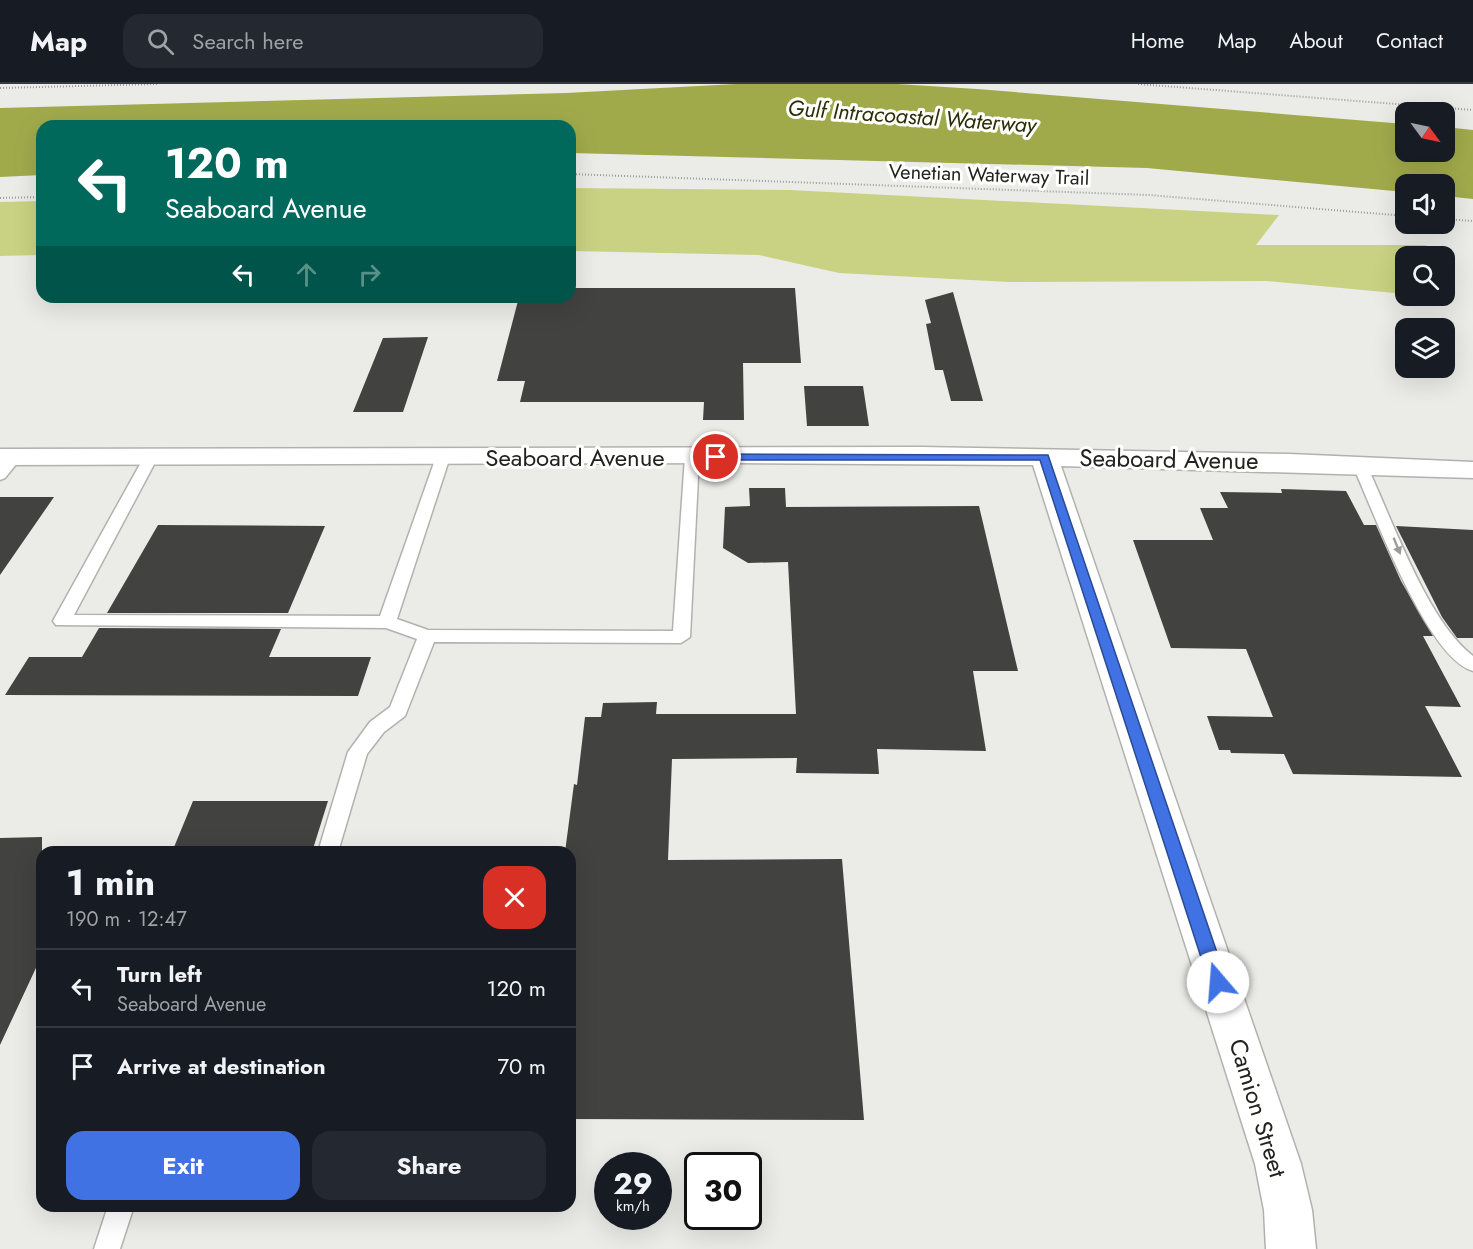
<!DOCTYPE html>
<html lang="en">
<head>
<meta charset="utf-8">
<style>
  :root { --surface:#171b24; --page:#242831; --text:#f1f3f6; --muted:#9ea1a6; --line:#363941; --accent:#4172e3 }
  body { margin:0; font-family:Jost,sans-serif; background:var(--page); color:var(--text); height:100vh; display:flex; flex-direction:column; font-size:22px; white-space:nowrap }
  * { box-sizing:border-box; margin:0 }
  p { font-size:20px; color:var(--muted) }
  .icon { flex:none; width:33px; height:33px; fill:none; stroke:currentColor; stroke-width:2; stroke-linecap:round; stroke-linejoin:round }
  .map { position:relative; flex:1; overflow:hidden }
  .sheet { position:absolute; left:36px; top:762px; width:540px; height:366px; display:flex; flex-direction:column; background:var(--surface); border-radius:18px; box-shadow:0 6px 24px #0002 }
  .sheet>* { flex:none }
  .guide { position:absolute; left:36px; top:36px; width:540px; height:183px; border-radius:18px; box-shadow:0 6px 24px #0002; background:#00695c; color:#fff; overflow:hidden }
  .needle { width:39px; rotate:123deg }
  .controls { position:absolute; left:1395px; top:18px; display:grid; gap:12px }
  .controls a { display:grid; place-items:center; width:60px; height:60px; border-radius:12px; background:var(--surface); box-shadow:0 6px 24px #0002; font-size:30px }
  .speed { position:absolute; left:594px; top:1068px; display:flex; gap:12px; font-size:30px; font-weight:700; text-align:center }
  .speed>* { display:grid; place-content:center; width:78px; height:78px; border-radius:50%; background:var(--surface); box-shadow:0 6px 24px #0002; line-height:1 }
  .speed small { font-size:15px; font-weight:400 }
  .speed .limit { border:3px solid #111; border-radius:9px; background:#fff; color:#111 }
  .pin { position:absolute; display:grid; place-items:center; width:51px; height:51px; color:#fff; margin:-26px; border:3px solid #fff; border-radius:50%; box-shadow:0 2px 6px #0007 }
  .me { position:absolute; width:66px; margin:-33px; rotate:342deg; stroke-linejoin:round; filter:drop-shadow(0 0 4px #0008) }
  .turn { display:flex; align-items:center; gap:21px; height:126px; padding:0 30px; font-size:27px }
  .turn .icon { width:78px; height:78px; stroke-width:2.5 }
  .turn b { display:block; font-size:42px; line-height:51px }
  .lanes { display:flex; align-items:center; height:57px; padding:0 30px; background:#0003; justify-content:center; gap:30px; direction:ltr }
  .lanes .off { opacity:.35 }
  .round { display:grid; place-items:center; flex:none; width:63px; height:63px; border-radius:18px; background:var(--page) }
  .head { display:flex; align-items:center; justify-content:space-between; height:102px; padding:0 30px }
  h1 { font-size:36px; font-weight:700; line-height:45px }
  .action { display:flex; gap:12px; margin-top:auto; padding:12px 30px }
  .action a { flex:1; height:69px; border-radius:18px; background:var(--accent); color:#fff; font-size:24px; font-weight:700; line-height:69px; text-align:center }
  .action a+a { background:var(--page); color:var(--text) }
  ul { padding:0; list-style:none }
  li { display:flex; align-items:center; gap:18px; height:78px; padding:0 30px; border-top:2px solid var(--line) }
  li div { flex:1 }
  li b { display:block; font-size:22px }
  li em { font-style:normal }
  header { display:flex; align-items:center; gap:36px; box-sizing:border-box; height:84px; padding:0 30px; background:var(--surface); border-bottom:2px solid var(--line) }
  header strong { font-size:28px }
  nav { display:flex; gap:33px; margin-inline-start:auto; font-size:21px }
  .search { width:420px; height:54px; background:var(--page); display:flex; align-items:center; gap:15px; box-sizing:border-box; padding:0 21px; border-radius:18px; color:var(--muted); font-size:22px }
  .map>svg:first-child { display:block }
  .green { fill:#c9d282 }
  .water { fill:#a1aa4b }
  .building { fill:#424340 }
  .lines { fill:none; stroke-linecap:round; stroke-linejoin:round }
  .lane-casing { stroke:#b1b1ae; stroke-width:3 }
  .street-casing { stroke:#b1b1ae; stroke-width:3 }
  .path { stroke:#9b9c99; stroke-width:2; stroke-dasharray:1 2; stroke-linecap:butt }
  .lane { fill:#fff; fill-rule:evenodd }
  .street { fill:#fff; fill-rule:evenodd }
  .oneway { fill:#9c9c9b }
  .route { fill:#4172e3; stroke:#2a4a94; stroke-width:1.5 }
  .labels { text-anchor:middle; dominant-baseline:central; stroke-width:6; stroke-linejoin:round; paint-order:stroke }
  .far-street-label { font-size:20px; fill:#222221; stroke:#fffffe }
  .far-water-label { font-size:22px; font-style:italic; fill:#2c2f06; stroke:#fffffe }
  .street-label { font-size:24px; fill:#222221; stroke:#fffffe }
</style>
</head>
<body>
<header>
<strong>Map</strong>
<div class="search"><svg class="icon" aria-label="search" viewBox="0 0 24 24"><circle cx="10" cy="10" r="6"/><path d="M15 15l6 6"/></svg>Search here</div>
<nav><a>Home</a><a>Map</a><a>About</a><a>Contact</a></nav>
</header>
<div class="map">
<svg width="1473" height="1165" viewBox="0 0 1473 1165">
  <rect width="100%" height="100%" fill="#ebece8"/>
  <path class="green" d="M570,104L790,106L1279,131L1256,161H1426L1432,172H1406L1405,210L1266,197L1009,198L839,189L759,171L570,167Z
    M42,117V171L0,172V118Z"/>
  <path class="water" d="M736,0H897L977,5L1405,40L1406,68H1444L1445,43L1473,46V115L1445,112L1444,100H1406L1405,108L1147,84L570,69V42H42V91L0,93V24L566,9Z"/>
  <path class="building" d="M570,204H795L801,279H743L744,336H703L704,318H520L525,297H497L519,213H570Z
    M953,208L983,317H951L943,286H935L926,240L931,239L925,216Z
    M428,253L403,328H353L383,254Z
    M804,302H863L869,342H807Z
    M749,404H785L786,423L979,422L1018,587H973L986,667L877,665L879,690L796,689L797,674L672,675L668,776L842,775L864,1036L570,1035V901L576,856H570V768H565L574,700L577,701L585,633H601L603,619L657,618L656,630H796L788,478L748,479L723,464L725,423L750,422Z
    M1281,405L1346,407L1364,441H1376L1401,497L1433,552H1423L1461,623L1425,622L1462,693L1293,690L1284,670L1231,669L1230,666H1219L1207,632L1273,633L1246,565L1171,564L1133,456H1213L1200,424H1228L1220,408L1282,409Z
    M0,413H54L0,491Z
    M158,441L325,442L288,529H107Z
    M1396,442L1473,446V554H1457L1442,533Z
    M99,544L281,545L269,573H371L358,612L5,611L29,573H82Z
    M193,717H328L312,768H172Z
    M42,753V871L0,961V754Z"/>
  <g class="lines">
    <g class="lane-casing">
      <path id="lane" d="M15,369L22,373L5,394L0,396V381L10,370Z
        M151,369L158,373L74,531L380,532L436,373L443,369L450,373L397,535L428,546L673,547L685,373L692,369L699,373L690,553L681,559L434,558L405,632L384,648L367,670L338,768H318L348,668L370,638L390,623L417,555L386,544L56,541L53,537L144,373Z
        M1359,376L1366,380C1392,434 1426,536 1473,572V587C1426,574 1373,425 1352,380Z
        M108,1122H134L120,1165H94Z"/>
    </g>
    <g class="street-casing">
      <path id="street" d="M921,363L1289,370L1473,378V394L1061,382L1301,1080L1312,1126L1316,1165H1266L1264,1126L1255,1080L1033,381L737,379L0,381V365Z"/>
    </g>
    <path class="path" d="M1138,0L1473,26
      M0,4L159,0
      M570,90L1149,111L1406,132
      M0,114L42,113
      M1444,135L1473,137"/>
    <use href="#lane" class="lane"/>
    <use href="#street" class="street"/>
  </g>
  <defs><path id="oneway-solid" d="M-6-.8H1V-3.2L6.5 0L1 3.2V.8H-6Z" transform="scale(1.5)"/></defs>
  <use class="oneway" href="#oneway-solid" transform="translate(1397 462) rotate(68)"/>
  <path class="route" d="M712,370L1048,371L1227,898L1224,904L1218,906L1212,904L1209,898L1040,376H716L712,375Z"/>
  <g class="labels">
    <g class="far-street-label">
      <text transform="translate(989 91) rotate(2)">Venetian Waterway Trail</text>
    </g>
    <g class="far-water-label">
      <text transform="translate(912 32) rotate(4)">Gulf Intracoastal Waterway</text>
    </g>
    <g class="street-label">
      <text x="575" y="373">Seaboard Avenue</text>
      <text transform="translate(1169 375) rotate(1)">Seaboard Avenue</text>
      <text transform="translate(1258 1024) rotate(73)">Camion Street</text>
    </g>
  </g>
</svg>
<div class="controls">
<a><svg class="needle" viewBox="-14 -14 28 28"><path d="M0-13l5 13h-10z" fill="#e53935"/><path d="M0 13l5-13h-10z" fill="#9ea1a6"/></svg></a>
<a><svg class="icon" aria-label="sound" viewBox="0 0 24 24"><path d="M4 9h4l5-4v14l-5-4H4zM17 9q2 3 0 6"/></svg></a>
<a><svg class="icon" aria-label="search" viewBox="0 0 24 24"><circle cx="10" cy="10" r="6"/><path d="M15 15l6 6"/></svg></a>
<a><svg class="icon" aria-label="layers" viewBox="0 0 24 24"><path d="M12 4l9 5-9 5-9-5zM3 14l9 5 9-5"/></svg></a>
</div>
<div class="speed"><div>29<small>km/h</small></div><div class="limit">30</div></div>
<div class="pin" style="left:716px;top:373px;background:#d93025"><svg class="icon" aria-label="arrive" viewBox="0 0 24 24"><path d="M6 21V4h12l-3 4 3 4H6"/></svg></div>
<svg class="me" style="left:1218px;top:898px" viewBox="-20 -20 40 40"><circle r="19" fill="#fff"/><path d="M0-13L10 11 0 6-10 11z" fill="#4172e3"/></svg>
<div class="guide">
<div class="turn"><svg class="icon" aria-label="left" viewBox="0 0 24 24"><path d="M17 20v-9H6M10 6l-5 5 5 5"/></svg><div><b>120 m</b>Seaboard Avenue</div></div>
<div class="lanes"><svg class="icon" aria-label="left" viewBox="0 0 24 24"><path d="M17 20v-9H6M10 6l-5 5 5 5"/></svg><svg class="icon off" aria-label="ahead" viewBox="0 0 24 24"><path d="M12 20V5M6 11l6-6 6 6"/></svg><svg class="icon off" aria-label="right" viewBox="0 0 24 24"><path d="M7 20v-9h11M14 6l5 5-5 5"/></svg></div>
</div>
<section class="sheet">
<div class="head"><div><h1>1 min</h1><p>190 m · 12:47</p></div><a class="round" style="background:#d93025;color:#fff"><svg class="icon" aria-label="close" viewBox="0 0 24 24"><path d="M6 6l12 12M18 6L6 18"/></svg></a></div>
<ul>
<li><svg class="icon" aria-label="left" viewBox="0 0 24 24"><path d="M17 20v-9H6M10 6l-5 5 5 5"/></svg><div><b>Turn left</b><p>Seaboard Avenue</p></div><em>120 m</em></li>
<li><svg class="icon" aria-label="arrive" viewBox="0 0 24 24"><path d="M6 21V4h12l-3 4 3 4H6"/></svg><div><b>Arrive at destination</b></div><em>70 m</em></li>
</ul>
<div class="action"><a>Exit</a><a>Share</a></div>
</section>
</div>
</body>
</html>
